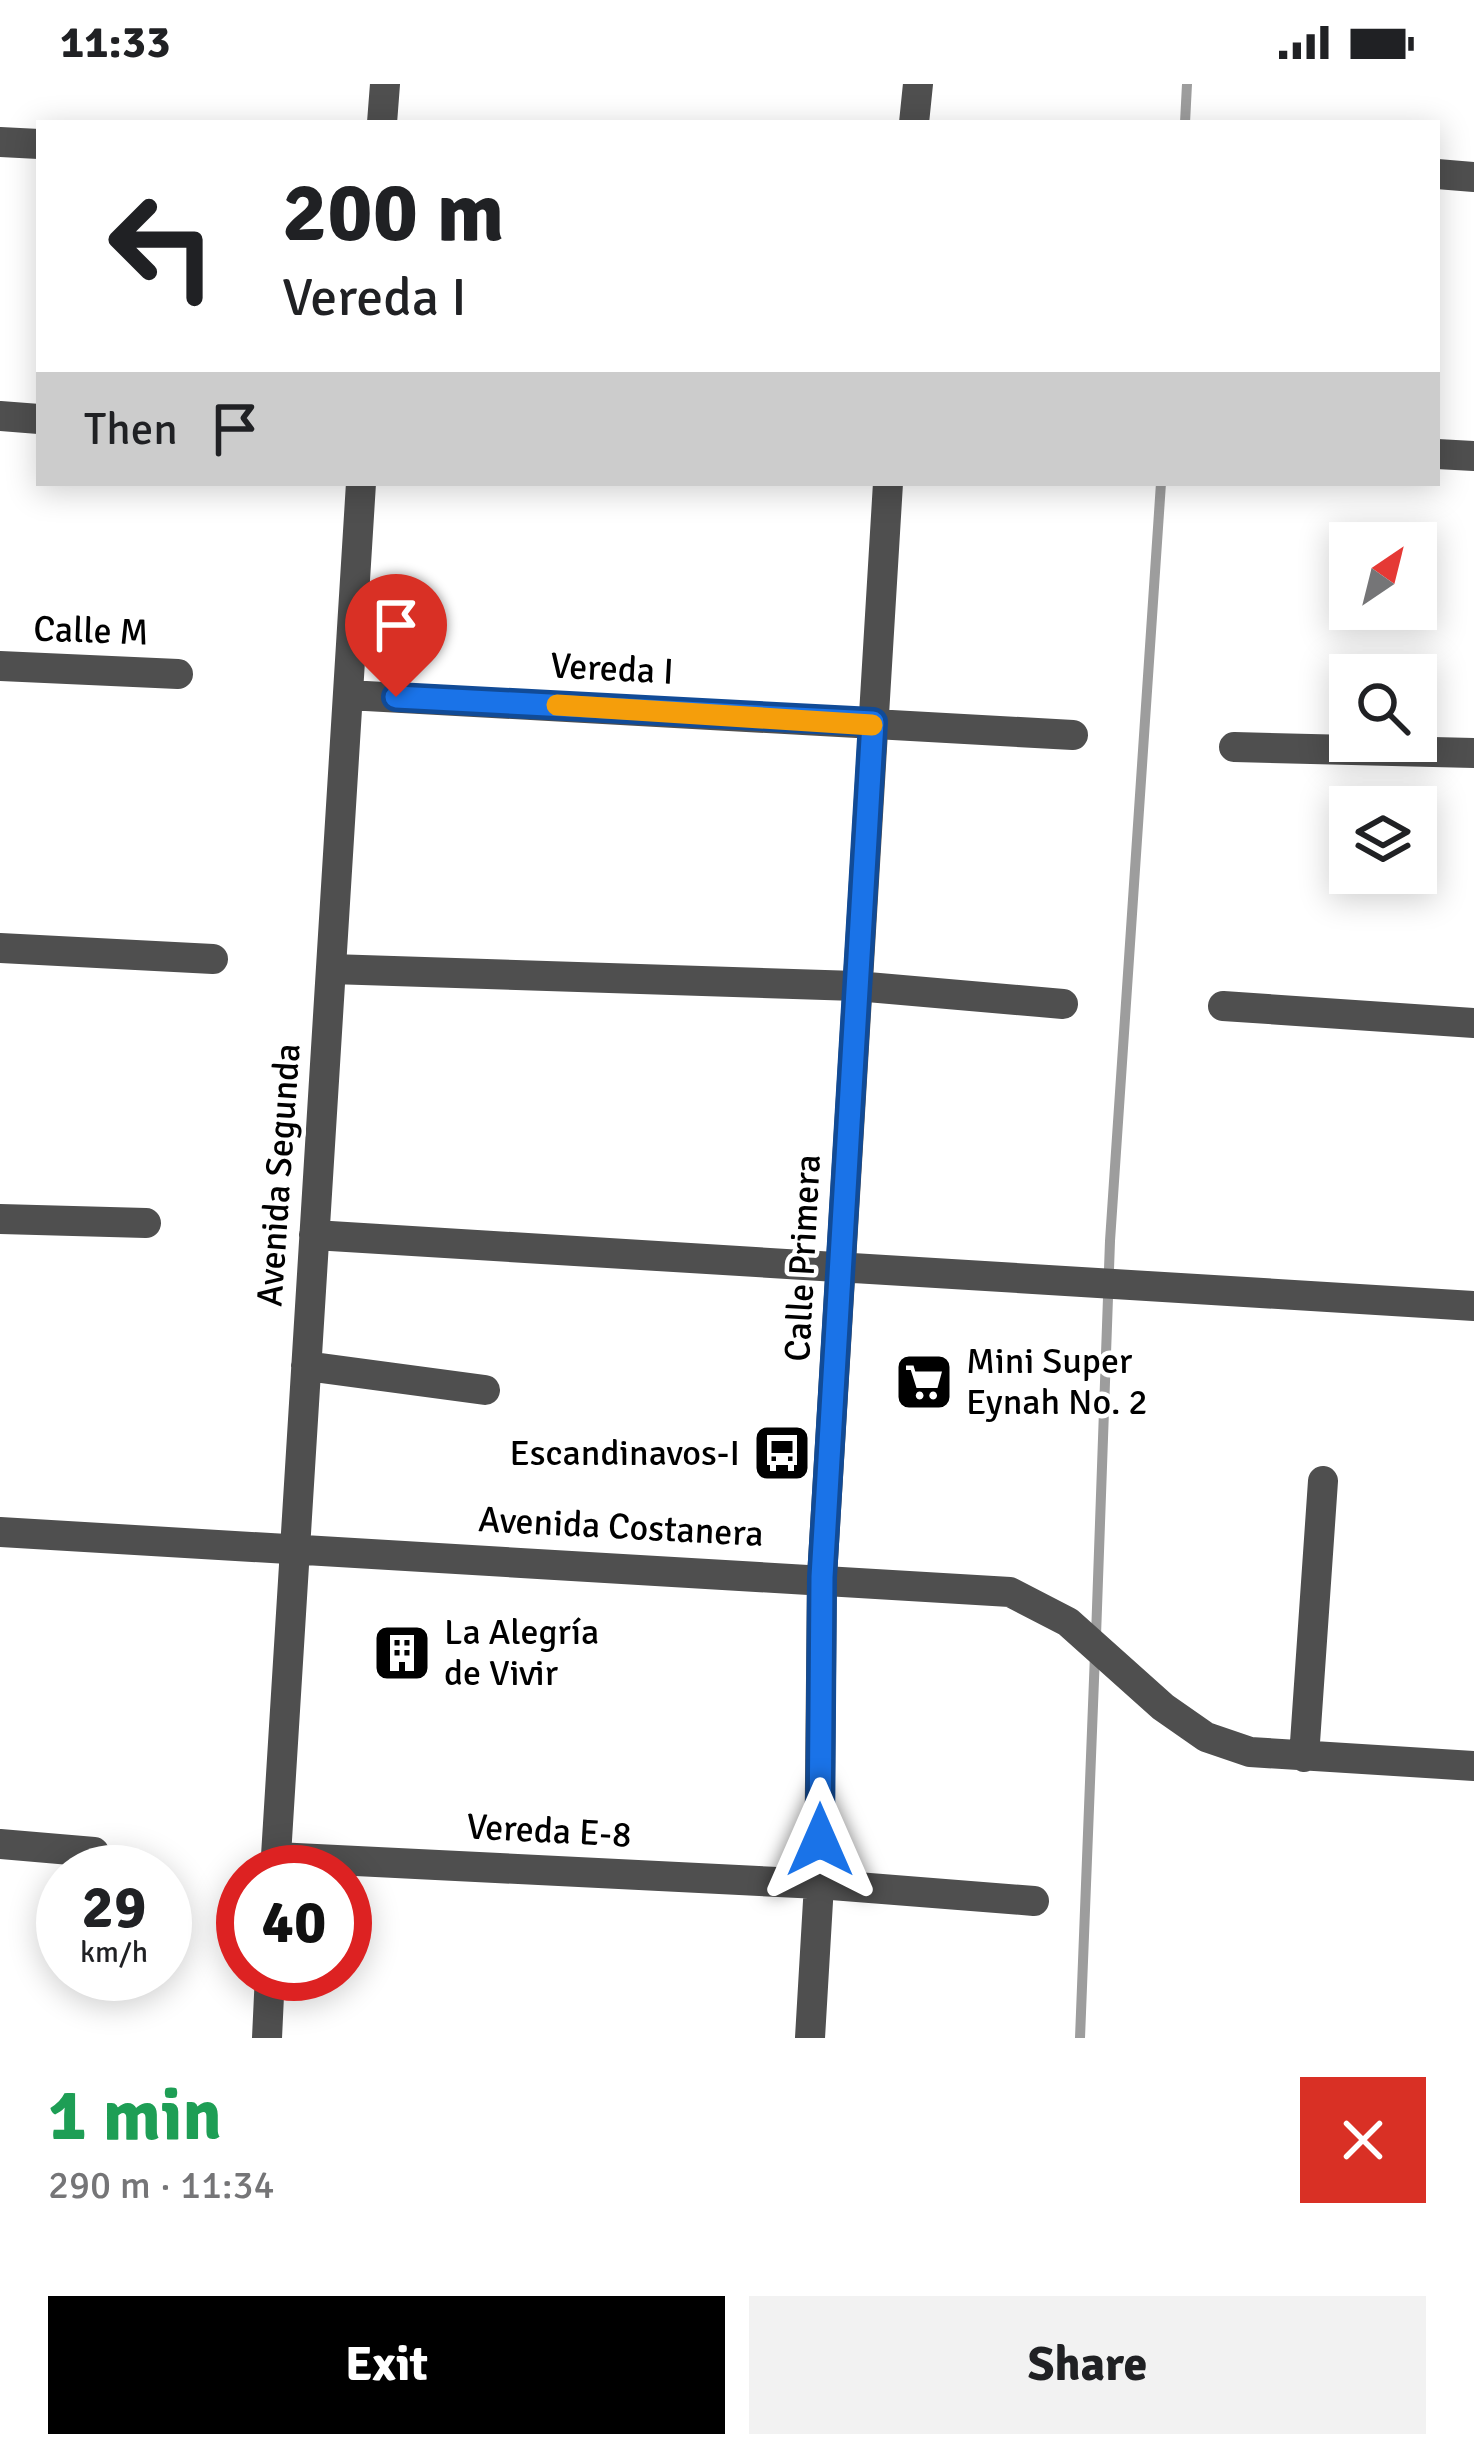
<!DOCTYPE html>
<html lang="en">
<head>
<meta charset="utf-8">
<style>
  :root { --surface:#fff; --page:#f2f2f2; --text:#202124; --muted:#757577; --accent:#000 }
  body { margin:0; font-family:Signika,sans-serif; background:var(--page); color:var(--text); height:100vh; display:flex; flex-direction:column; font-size:45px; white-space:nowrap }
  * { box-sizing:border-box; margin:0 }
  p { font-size:39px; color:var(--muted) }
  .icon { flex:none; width:66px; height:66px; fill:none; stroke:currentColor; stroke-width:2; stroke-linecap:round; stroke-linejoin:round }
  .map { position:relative; height:1954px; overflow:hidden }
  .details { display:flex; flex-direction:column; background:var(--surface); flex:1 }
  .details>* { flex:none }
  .guide { position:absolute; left:36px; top:36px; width:1404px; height:366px; border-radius:0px; box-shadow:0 6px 30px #0003; background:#fff; color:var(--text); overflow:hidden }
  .needle { width:78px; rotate:35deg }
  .tools { position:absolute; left:1329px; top:438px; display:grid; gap:24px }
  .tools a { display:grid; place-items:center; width:108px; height:108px; border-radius:0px; background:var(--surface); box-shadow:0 6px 30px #0003; font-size:60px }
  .speed { position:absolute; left:36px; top:1761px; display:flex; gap:24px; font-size:60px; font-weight:700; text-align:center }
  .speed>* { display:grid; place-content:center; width:156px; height:156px; border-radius:50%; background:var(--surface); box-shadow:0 6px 30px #0003; line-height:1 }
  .speed small { font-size:30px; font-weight:400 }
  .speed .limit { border:18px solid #d22; background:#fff; color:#111 }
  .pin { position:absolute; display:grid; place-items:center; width:102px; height:102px; color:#fff; margin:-123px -51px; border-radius:50% 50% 50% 0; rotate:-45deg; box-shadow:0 0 12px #0007 }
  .pin .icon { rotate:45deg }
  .me { position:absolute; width:132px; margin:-66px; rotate:0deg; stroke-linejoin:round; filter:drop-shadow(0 0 9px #0008) }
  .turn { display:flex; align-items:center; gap:42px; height:252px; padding:0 48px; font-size:54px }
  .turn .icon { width:156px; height:156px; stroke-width:2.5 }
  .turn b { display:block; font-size:84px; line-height:102px }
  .then { display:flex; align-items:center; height:114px; padding:0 48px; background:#0003; gap:24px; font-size:45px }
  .round { display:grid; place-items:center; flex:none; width:126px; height:126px; border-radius:0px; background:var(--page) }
  .overview { display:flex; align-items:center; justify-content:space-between; height:204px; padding:0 48px }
  h1 { font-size:72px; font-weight:800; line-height:90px; color:#1e9e55 }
  .button { display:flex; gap:24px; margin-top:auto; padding:24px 48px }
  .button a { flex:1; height:138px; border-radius:0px; background:var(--accent); color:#fff; font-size:48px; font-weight:800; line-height:138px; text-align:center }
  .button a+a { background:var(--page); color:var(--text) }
  .status { display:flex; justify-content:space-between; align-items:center; height:84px; padding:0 60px; background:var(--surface); direction:ltr }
  .status svg { height:33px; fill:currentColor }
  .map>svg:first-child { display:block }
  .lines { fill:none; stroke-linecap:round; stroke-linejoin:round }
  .stream { stroke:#9d9d9d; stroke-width:10 }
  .minor { stroke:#4f4f4f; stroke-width:30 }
  .route-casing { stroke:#114b97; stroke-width:30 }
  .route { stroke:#1a73e8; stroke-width:21 }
  .slow { stroke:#f59e0b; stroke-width:21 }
  .labels { text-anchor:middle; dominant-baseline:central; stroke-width:9; stroke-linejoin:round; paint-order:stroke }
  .street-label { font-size:36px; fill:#000; stroke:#fff }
  .poi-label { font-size:36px; fill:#000; stroke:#fff; text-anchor:start }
</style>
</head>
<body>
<div class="status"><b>11:33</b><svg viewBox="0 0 49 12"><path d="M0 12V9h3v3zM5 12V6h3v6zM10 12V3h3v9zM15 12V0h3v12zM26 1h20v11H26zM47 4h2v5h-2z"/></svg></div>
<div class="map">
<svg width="1474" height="1954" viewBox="0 0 1474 1954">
  <rect width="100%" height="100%" fill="#fff"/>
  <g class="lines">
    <path class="stream" d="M1185,39L1187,0
      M1096,1552L1110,1157L1161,399
      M1080,1954L1095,1570"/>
    <path class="minor" d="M382,39L385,0
      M914,39L918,0
      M0,58L39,60
      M1437,90L1474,93
      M0,332L39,335
      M1437,370L1474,372
      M0,582L178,590
      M348,611L1073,651
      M1234,663L1474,669
      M0,864L213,875
      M331,885L856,902L1063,920
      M1223,922L1474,939
      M0,1135L146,1139
      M314,1151L1474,1222
      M306,1282L485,1306
      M0,1448L1010,1508L1068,1538L1163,1623L1206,1653L1250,1668L1474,1682
      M1304,1673L1323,1397
      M0,1760L94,1768
      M276,1773L819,1800L1034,1817
      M275,1788L361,399
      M267,1954L270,1890
      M810,1954L819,1800L822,1493L888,399"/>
  </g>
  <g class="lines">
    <g class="route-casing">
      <path id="route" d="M396,613L873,638L822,1493L820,1756"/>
    </g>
    <use href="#route" class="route"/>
    <path class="slow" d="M557,621L872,641"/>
  </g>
  <defs>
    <g id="supermarket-square" transform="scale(3)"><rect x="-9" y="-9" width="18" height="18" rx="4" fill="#000" stroke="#fff"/><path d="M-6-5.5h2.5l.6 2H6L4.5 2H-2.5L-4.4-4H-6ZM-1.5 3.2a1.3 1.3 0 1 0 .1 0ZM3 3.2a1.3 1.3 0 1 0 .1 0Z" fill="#fff"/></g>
    <g id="bus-square" transform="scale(3)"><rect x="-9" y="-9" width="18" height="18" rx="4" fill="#000" stroke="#fff"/><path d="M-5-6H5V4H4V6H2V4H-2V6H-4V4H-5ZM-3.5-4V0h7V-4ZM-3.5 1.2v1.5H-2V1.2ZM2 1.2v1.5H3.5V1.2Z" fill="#fff"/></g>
    <g id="building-square" transform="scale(3)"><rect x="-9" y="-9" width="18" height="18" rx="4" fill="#000" stroke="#fff"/><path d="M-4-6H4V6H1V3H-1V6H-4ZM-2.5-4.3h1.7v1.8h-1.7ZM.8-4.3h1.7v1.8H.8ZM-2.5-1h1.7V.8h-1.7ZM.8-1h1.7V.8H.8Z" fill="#fff"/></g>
  </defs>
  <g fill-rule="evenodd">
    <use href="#supermarket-square" x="924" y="1298"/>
    <use href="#bus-square" x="782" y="1369"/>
    <use href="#building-square" x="402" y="1569"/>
  </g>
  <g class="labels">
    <g class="street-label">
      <text transform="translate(91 547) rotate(2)">Calle M</text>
      <text transform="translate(612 585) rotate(3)">Vereda I</text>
      <text transform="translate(279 1091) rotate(-86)">Avenida Segunda</text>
      <text transform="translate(803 1174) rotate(-87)">Calle Primera</text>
      <text transform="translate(621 1443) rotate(3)">Avenida Costanera</text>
      <text transform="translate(549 1747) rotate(3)">Vereda E-8</text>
    </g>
    <g class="poi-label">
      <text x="966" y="1277">Mini Super<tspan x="966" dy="41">Eynah No. 2</tspan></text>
      <text x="740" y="1369" text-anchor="end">Escandinavos-I</text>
      <text x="444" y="1548">La Alegría<tspan x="444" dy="41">de Vivir</tspan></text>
    </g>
  </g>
</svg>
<div class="tools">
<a><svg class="needle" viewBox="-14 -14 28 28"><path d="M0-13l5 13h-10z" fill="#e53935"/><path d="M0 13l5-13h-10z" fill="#757577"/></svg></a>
<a><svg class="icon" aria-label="search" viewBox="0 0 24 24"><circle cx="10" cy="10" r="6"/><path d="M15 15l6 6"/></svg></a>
<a><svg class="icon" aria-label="layers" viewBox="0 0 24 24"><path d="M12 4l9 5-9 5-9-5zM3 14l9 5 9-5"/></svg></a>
</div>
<div class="speed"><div>29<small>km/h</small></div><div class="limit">40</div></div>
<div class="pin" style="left:396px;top:613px;background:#d93025"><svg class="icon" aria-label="arrive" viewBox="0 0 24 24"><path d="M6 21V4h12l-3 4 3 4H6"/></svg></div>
<svg class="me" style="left:820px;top:1756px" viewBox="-20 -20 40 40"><path d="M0-17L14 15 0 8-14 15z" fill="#1a73e8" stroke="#fff" stroke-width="4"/></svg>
<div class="guide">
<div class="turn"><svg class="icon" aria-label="left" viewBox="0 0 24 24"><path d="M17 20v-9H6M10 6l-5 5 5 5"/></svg><div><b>200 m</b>Vereda I</div></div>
<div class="then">Then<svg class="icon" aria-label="arrive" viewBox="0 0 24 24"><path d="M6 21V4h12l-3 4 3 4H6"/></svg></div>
</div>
</div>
<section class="details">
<div class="overview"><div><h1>1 min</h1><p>290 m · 11:34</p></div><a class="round" style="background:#d93025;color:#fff"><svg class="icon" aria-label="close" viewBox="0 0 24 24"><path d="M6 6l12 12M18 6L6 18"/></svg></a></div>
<div class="button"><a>Exit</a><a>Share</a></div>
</section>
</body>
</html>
